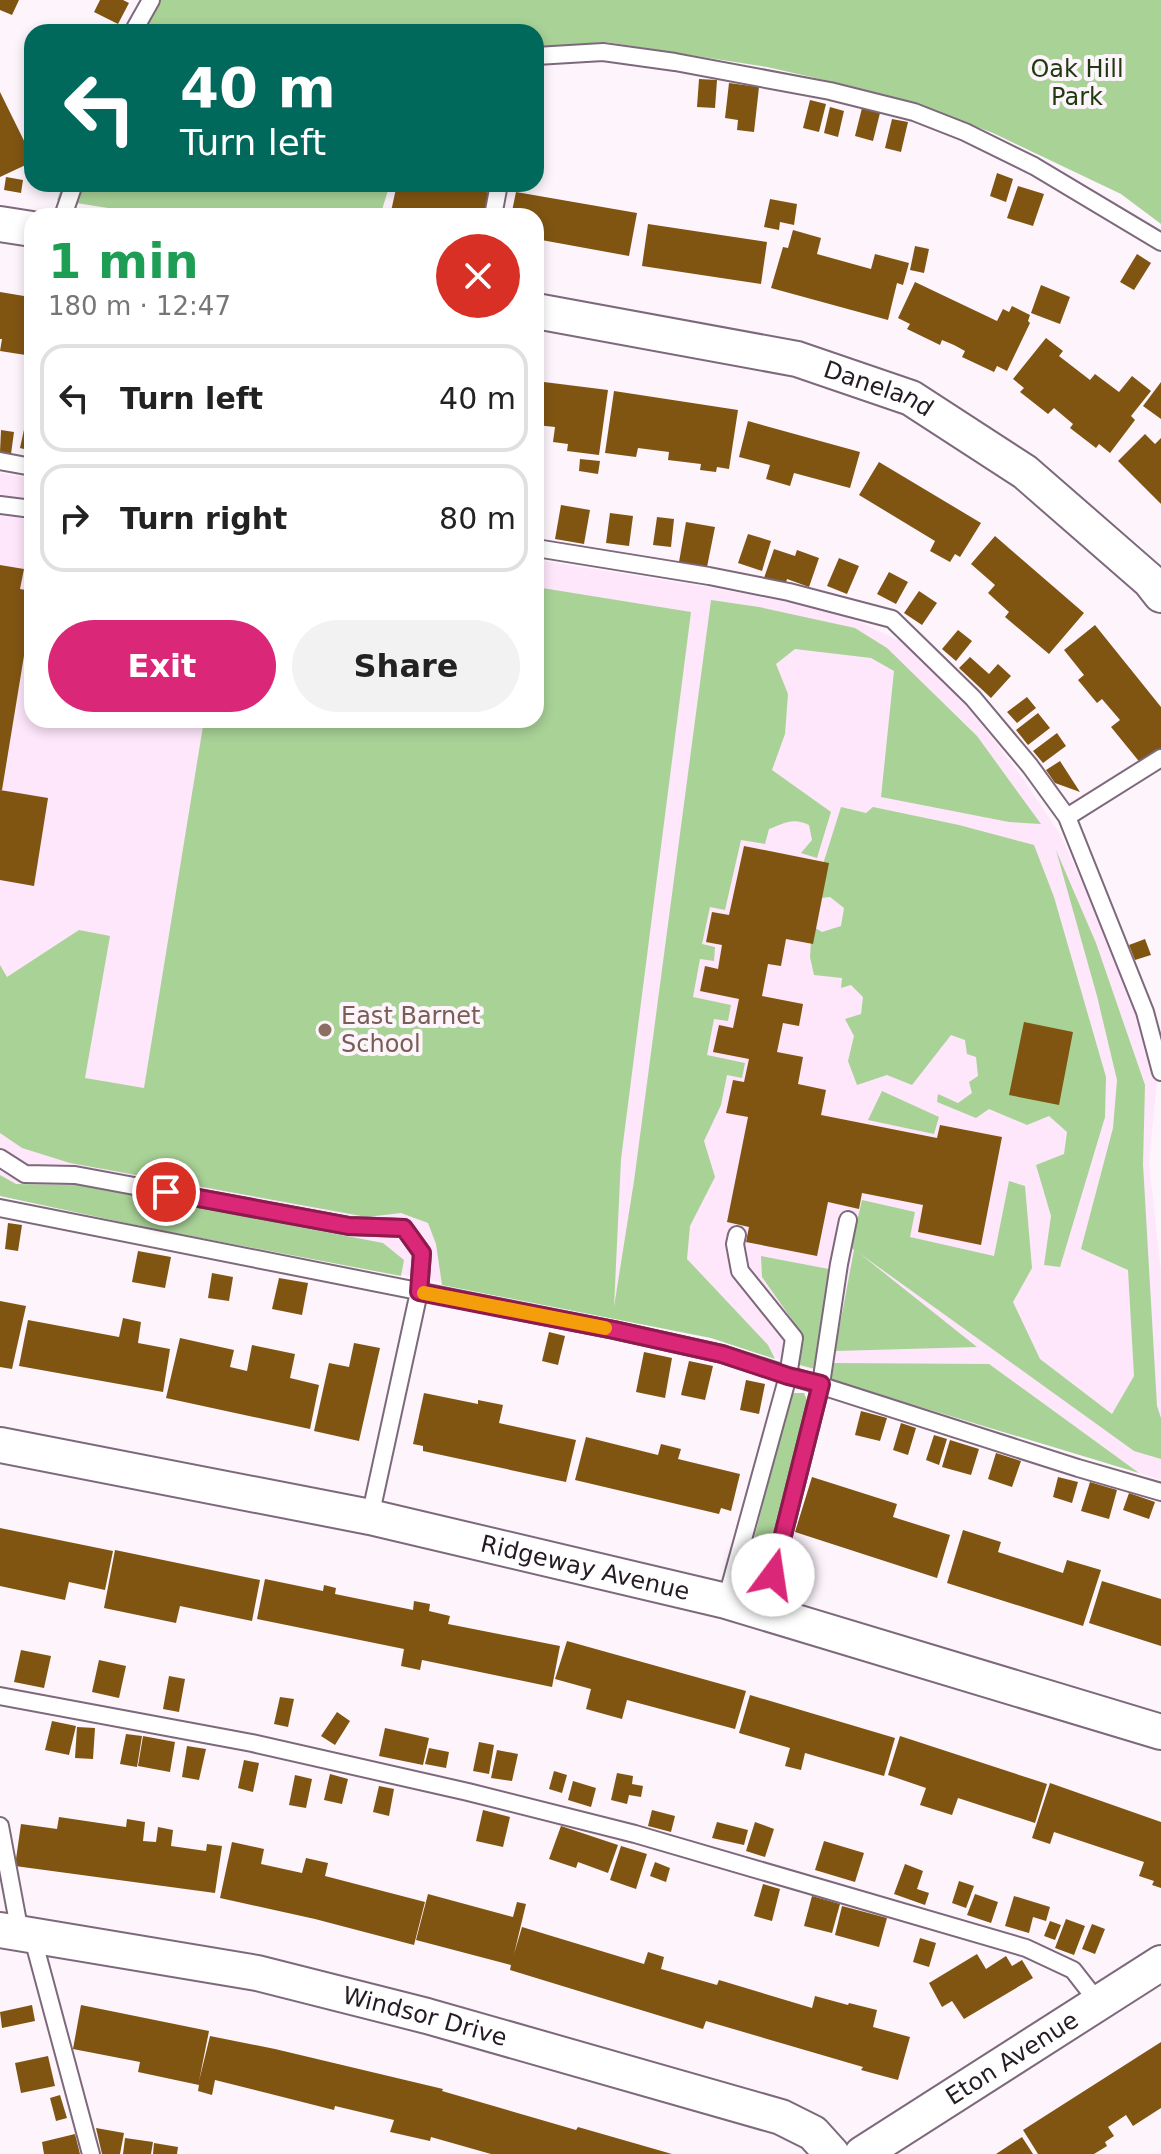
<!DOCTYPE html>
<html lang="en">
<head>
<meta charset="utf-8">
<style>
  :root { --surface:#fff; --page:#f2f2f2; --text:#222; --muted:#767676; --line:#e0e0e0; --accent:#db2777 }
  body { margin:0; font-family:"DejaVu Sans",sans-serif; background:var(--page); color:var(--text); height:100vh; display:flex; flex-direction:column; font-size:30px; white-space:nowrap }
  * { box-sizing:border-box; margin:0 }
  p { font-size:26px; color:var(--muted) }
  .icon { flex:none; width:44px; height:44px; fill:none; stroke:currentColor; stroke-width:2; stroke-linecap:round; stroke-linejoin:round }
  .map { position:relative; flex:1; overflow:hidden }
  .sheet { position:absolute; left:24px; top:208px; width:520px; height:520px; display:flex; flex-direction:column; background:var(--surface); border-radius:24px; box-shadow:0 4px 12px #0003 }
  .sheet>* { flex:none }
  .banner { position:absolute; left:24px; top:24px; width:520px; height:168px; border-radius:24px; box-shadow:0 4px 12px #0003; background:#00695c; color:#fff; overflow:hidden }
  .pin { position:absolute; display:grid; place-items:center; width:68px; height:68px; color:#fff; margin:-34px; border:4px solid #fff; border-radius:50%; box-shadow:0 2px 8px #0007 }
  .me { position:absolute; width:88px; margin:-44px; rotate:14deg; stroke-linejoin:round; filter:drop-shadow(0 0 6px #0008) }
  .turn { display:flex; align-items:center; gap:28px; height:168px; padding:0 24px; font-size:36px }
  .turn .icon { width:104px; height:104px; stroke-width:2.5 }
  .turn b { display:block; font-size:56px; line-height:68px }
  .round { display:grid; place-items:center; flex:none; width:84px; height:84px; border-radius:42px; background:var(--page) }
  .head { display:flex; align-items:center; justify-content:space-between; height:136px; padding:0 24px }
  h1 { font-size:48px; font-weight:700; line-height:60px; color:#1e9e55 }
  .action { display:flex; gap:16px; margin-top:auto; padding:16px 24px }
  .action a { flex:1; height:92px; border-radius:48px; background:var(--accent); color:#fff; font-size:32px; font-weight:700; line-height:92px; text-align:center }
  .action a+a { background:var(--page); color:var(--text) }
  ul { padding:0; list-style:none }
  li { display:flex; align-items:center; gap:24px; height:108px; margin:0 16px 12px; padding:0 8px; border:4px solid var(--line); border-radius:24px }
  li div { flex:1 }
  li b { display:block; font-size:30px }
  li em { font-style:normal }
  .map>svg:first-child { display:block }
  .built { fill:#fee6fb }
  .green { fill:#a9d297 }
  .building { fill:#805512 }
  .lines { fill:none; stroke-linecap:round; stroke-linejoin:round }
  .service-casing { stroke:#7d697b; stroke-width:20 }
  .minor-casing { stroke:#7d697b; stroke-width:38 }
  .service { stroke:#fff; stroke-width:16 }
  .minor { stroke:#fff; stroke-width:34 }
  .route-casing { stroke:#8e194d; stroke-width:20 }
  .route { stroke:#db2777; stroke-width:14 }
  .slow { stroke:#f59e0b; stroke-width:14 }
  .education-dot { fill:#8d6e63; stroke:#fdf4fc; stroke-width:3 }
  .labels { text-anchor:middle; dominant-baseline:central; stroke-width:8; stroke-linejoin:round; paint-order:stroke }
  .park-label { font-size:24px; fill:#1f3a0f; stroke:#fdf4fc }
  .street-label { font-size:24px; fill:#241b23; stroke:#fdf4fc }
  .education-label { font-size:24px; fill:#785e54; stroke:#fdf4fc; text-anchor:start }
</style>
</head>
<body>
<div class="map">
<svg width="1161" height="2154" viewBox="0 0 1161 2154">
  <rect width="100%" height="100%" fill="#fdf4fc"/>
  <path class="built" d="M0,473L32,478V720H536V560L708,587L836,611L909,645L964,701L1021,776L1060,834L1090,900L1137,1013L1157,1078L1149,1163L1161,1274V1480L711,1338L409,1276L0,1196Z"/>
  <path class="green" d="M141,0H1161V224L1121,194L993,133L914,103L842,84L767,67L606,42L536,48V32H128Z
    M63,184H390L380,216H159L57,200Z
    M536,587L691,612L621,1159L614,1307L634,1181L711,600L759,607L855,628L887,648L977,736L1041,824L1009,822L881,797L894,671L871,658L795,649L776,664L788,694L785,734L772,770L831,812L817,858L801,853L812,840L809,825C793,817 784,823 769,829L765,844L741,840L725,910L710,907L702,944L715,947L714,961L700,959L693,997L731,1005L728,1021L714,1019L707,1055L745,1063L742,1078L727,1075L721,1105L704,1141L715,1177L690,1226L687,1259L768,1345L775,1359L711,1338L442,1285L436,1244L428,1223L401,1213L367,1217L70,1163L22,1148L0,1133V965L7,977L79,930L110,936L85,1078L144,1088L204,720H536Z
    M841,807L866,813L873,807L959,825L1034,845L1054,897L1106,1077L1105,1117L1060,1267L1044,1265L1051,1216L1036,1165L1064,1154L1067,1132L1049,1116L1027,1125L989,1109L976,1118L937,1102L938,1094L958,1103L972,1093L969,1082L978,1076L976,1057L967,1054L965,1040L951,1035L912,1085L887,1075L857,1085L848,1061L854,1036L845,1019L861,1014L863,997L851,985L841,988L842,978L814,975L810,957L812,926L822,932L841,926L844,908L830,897L812,899Z
    M1056,850L1096,943L1145,1085L1143,1164L1157,1406L1161,1418V1459L1134,1451L859,1253L977,1347L835,1351L854,1250L851,1247L862,1200L915,1212L910,1237L994,1256L1009,1181L1025,1186L1032,1268L1013,1302L1040,1359L1112,1414L1134,1376L1128,1270L1081,1249L1113,1128L1117,1080L1097,996Z
    M882,1091L939,1117L934,1134L868,1120Z
    M0,1175L16,1184L80,1185L383,1243L404,1260L401,1276L149,1228L0,1196Z
    M761,1256L834,1270L815,1369L800,1365L802,1334L762,1277Z
    M831,1363L989,1364L1139,1473L828,1379Z
    M791,1393H804L809,1405L772,1559L755,1566L750,1555Z"/>
  <path class="building" d="M0,0H19L12,15L0,10Z
    M100,0H123L129,3L118,24L94,12Z
    M699,79L717,80L715,108L697,107Z
    M729,83L759,87L754,132L737,130L738,120L725,118Z
    M0,92L32,157V162L0,177Z
    M810,100L826,104L819,132L803,128Z
    M830,107L844,111L838,137L824,133Z
    M862,108L880,113L873,141L855,136Z
    M892,119L908,122L901,152L885,148Z
    M997,173L1013,179L1006,202L990,196Z
    M6,177L23,180L21,193L4,190Z
    M397,184H443L491,193L486,216H390Z
    M1018,186L1044,194L1033,226L1007,218Z
    M516,192L637,213L629,256L536,239V216H511Z
    M770,199L797,204L794,225L780,222L779,230L764,227Z
    M648,224L767,242L761,284L642,266Z
    M793,230L821,238L817,254L871,269L875,254L909,263L903,285L897,283L888,320L771,288L783,247L788,248Z
    M915,246L929,249L924,273L910,270Z
    M1137,254L1151,263L1134,290L1120,282Z
    M915,282L997,321L1003,309L1009,312L1012,306L1030,315L1028,321L1030,323L1007,371L997,366L994,372L962,357L965,351L954,345L942,340L940,345L907,329L910,324L898,318Z
    M1041,285L1070,297L1060,324L1031,313Z
    M0,292L24,296L25,292L32,293V356L0,351L2,339H0Z
    M1046,338L1063,351L1059,356L1090,380L1095,374L1119,392L1132,376L1151,391L1131,416L1135,420L1110,453L1099,444L1096,448L1070,428L1073,424L1054,408L1048,414L1020,392L1024,388L1013,379Z
    M536,381L608,390L599,455L567,451L568,444L553,442L555,427L536,425Z
    M1161,382V419L1143,406Z
    M614,391L738,410L729,469L717,467L716,472L700,470L701,464L668,460L669,452L638,448L636,457L605,453Z
    M27,416L32,417V451L20,448Z
    M748,421L860,452L850,488L794,473L790,486L766,479L770,465L739,457Z
    M1,430L14,432L11,454L0,452Z
    M1145,434L1155,444L1161,438V504L1118,461Z
    M580,459L600,461L598,474L579,471Z
    M879,462L981,523L960,557L955,554L950,562L930,551L935,541L859,495Z
    M561,505L590,510L584,544L555,539Z
    M610,513L633,516L629,546L606,543Z
    M657,517L674,519L671,547L653,545Z
    M686,522L715,527L707,567L679,562Z
    M748,534L771,541L762,571L738,563Z
    M995,536L1084,613L1049,654L1005,617L1009,612L988,593L995,585L971,564Z
    M774,549L795,556L797,550L819,558L809,587L787,579L785,586L764,578Z
    M839,558L859,566L847,594L827,586Z
    M0,565L24,569L20,589L32,591V607L2,790H0Z
    M889,572L908,582L896,604L877,594Z
    M919,591L937,603L922,625L904,613Z
    M1095,625L1161,707V749L1142,765L1111,727L1120,720L1102,699L1097,703L1078,680L1084,675L1064,650Z
    M958,630L972,641L956,661L942,649Z
    M970,657L989,674L998,664L1011,676L991,698L959,668Z
    M1027,697L1036,708L1017,723L1007,712Z
    M1038,713L1050,728L1028,745L1016,730Z
    M1057,733L1066,746L1043,763L1033,751Z
    M1060,761L1080,792L1055,783L1046,770Z
    M0,790L48,798L34,886L0,880Z
    M744,846L829,863L813,944L786,939L781,966L768,964L762,996L803,1004L799,1026L783,1023L777,1052L803,1057L798,1084L826,1090L821,1115L937,1138L940,1125L1002,1137L981,1245L918,1232L923,1205L862,1193L859,1209L828,1202L817,1256L746,1242L749,1227L727,1222L748,1117L726,1113L733,1080L744,1082L749,1059L713,1052L719,1025L733,1028L739,999L700,991L705,966L718,969L722,945L706,942L712,912L729,915Z
    M1145,939L1151,955L1135,960L1129,945Z
    M1024,1022L1073,1032L1059,1105L1009,1095Z
    M8,1223L22,1225L18,1251L5,1249Z
    M138,1251L171,1257L165,1288L132,1282Z
    M212,1273L233,1277L229,1301L208,1298Z
    M279,1278L308,1283L302,1315L272,1309Z
    M0,1301L26,1306L12,1369L0,1367Z
    M123,1318L141,1322L138,1343L170,1349L163,1392L19,1366L28,1320L119,1337Z
    M549,1332L565,1336L558,1365L542,1361Z
    M180,1338L234,1350L230,1367L247,1371L252,1345L295,1354L290,1378L319,1385L310,1429L166,1398Z
    M354,1343L380,1348L359,1441L314,1431L329,1363L349,1367Z
    M644,1352L672,1358L665,1398L636,1392Z
    M689,1361L713,1366L705,1400L681,1395Z
    M746,1380L765,1384L759,1414L740,1410Z
    M424,1393L478,1404V1400L503,1405L499,1423L576,1440L566,1482L423,1451V1446L413,1444Z
    M861,1411L887,1418L880,1441L855,1435Z
    M901,1423L916,1428L908,1455L893,1450Z
    M934,1435L947,1439L939,1465L926,1460Z
    M586,1437L658,1455L661,1444L681,1449L678,1459L740,1474L731,1511L721,1508L719,1514L575,1480Z
    M950,1440L979,1449L971,1475L942,1467Z
    M996,1453L1021,1461L1012,1487L988,1479Z
    M812,1477L897,1504L893,1517L950,1535L937,1578L795,1532Z
    M1058,1477L1078,1482L1072,1503L1053,1497Z
    M1090,1482L1117,1490L1109,1519L1081,1511Z
    M1129,1493L1155,1502L1149,1519L1123,1510Z
    M0,1528L113,1551L105,1590L69,1582L65,1600L0,1586Z
    M963,1530L1001,1542L998,1552L1063,1573L1067,1560L1101,1570L1083,1626L947,1583Z
    M115,1550L260,1580L252,1621L180,1606L176,1623L104,1608Z
    M265,1579L323,1591L324,1585L336,1588L335,1594L413,1610L414,1601L430,1604L429,1611L450,1616L448,1624L560,1646L552,1687L422,1660L420,1670L401,1666L404,1649L257,1619Z
    M1102,1581L1161,1599V1646L1089,1623Z
    M567,1641L746,1691L735,1729L627,1700L622,1719L586,1709L591,1689L555,1679Z
    M21,1650L51,1656L44,1688L14,1682Z
    M99,1660L126,1666L119,1698L92,1692Z
    M169,1676L185,1679L179,1712L163,1709Z
    M750,1695L895,1738L884,1776L805,1753L801,1770L785,1766L790,1748L739,1733Z
    M280,1697L294,1699L288,1727L274,1724Z
    M337,1712L350,1721L335,1745L321,1736Z
    M52,1721L76,1726L69,1755L45,1750Z
    M77,1727L95,1728L93,1759L75,1758Z
    M385,1728L429,1738L423,1765L379,1756Z
    M126,1734L142,1736L137,1767L120,1764Z
    M143,1736L175,1742L170,1772L138,1766Z
    M900,1736L1047,1784L1035,1823L958,1798L952,1815L920,1805L926,1788L888,1775Z
    M479,1742L494,1745L489,1774L473,1771Z
    M187,1746L206,1749L199,1780L182,1777Z
    M429,1748L449,1752L446,1768L425,1764Z
    M497,1750L518,1754L512,1781L491,1778Z
    M244,1760L259,1763L253,1792L238,1788Z
    M554,1771L567,1775L562,1793L549,1789Z
    M617,1773L633,1776L632,1784L643,1786L641,1797L629,1795L627,1804L611,1800Z
    M330,1774L348,1779L342,1804L324,1800Z
    M295,1775L312,1779L306,1808L289,1805Z
    M573,1781L596,1788L591,1807L568,1800Z
    M1050,1783L1161,1822V1888L1152,1885L1154,1881L1139,1876L1144,1862L1054,1832L1050,1844L1032,1838Z
    M379,1786L394,1789L389,1816L373,1812Z
    M483,1810L510,1817L503,1847L476,1841Z
    M652,1810L675,1816L671,1832L648,1826Z
    M59,1817L126,1827L127,1819L145,1822L143,1841L156,1842L158,1827L173,1830L171,1846L206,1851L207,1844L222,1846L215,1893L15,1866L21,1824L57,1829Z
    M717,1822L748,1830L744,1845L712,1838Z
    M755,1822L774,1829L765,1857L746,1851Z
    M561,1826L618,1845L608,1873L578,1862L576,1868L549,1859Z
    M824,1841L864,1853L855,1882L815,1870Z
    M232,1842L264,1849L261,1864L302,1873L306,1858L328,1863L325,1876L425,1902L414,1945L315,1919L220,1898Z
    M621,1846L647,1854L636,1889L610,1880Z
    M655,1862L670,1868L666,1882L650,1876Z
    M905,1864L923,1871L917,1889L929,1893L925,1905L894,1894Z
    M959,1881L974,1886L966,1908L952,1903Z
    M763,1884L780,1889L772,1921L754,1916Z
    M428,1894L513,1917L517,1902L526,1904L514,1954L522,1927L644,1964L648,1952L664,1957L661,1969L717,1985L719,1980L812,2008L815,1996L848,2005L849,2003L877,2010L873,2027L910,2037L898,2080L861,2070L863,2067L706,2021L703,2029L510,1970L511,1965L416,1940Z
    M975,1894L998,1902L991,1923L967,1915Z
    M812,1896L840,1904L832,1933L804,1926Z
    M1014,1896L1050,1907L1046,1921L1033,1917L1029,1933L1005,1926Z
    M842,1906L887,1918L879,1947L835,1935Z
    M1066,1919L1085,1926L1074,1955L1055,1948Z
    M1050,1921L1061,1925L1055,1940L1044,1936Z
    M1092,1924L1105,1929L1095,1954L1082,1949Z
    M920,1938L936,1943L929,1967L913,1962Z
    M977,1954L986,1969L1006,1956L1012,1966L1022,1960L1033,1978L964,2019L952,2001L942,2007L929,1983Z
    M32,2005L35,2021L2,2028L0,2012Z
    M81,2005L209,2031L199,2081L210,2036L275,2049L443,2089L442,2091L576,2130L578,2127L672,2154H491L431,2137L430,2141L390,2132L394,2120L335,2106L334,2110L215,2080L212,2095L198,2091L199,2085L138,2072L140,2062L73,2049Z
    M1161,2042V2108L1133,2126L1126,2115L1108,2127L1114,2136L1105,2142L1107,2146L1094,2154H1038L1023,2130Z
    M48,2056L55,2086L21,2093L15,2063Z
    M60,2095L67,2118L56,2121L50,2098Z
    M96,2128L124,2133L120,2154H102Z
    M75,2134L80,2154H44L42,2142Z
    M1022,2137L1033,2154H996Z
    M125,2138L153,2142L151,2154H123Z
    M154,2143L178,2147L177,2154H153Z"/>
  <g class="lines">
    <g class="service-casing">
      <path id="service" d="M133,32L151,0
        M536,56L603,52L675,62L830,91L914,112L965,132L1034,166L1161,242
        M63,216L74,184
        M493,216L499,184
        M0,461L32,467
        M0,505L32,509
        M536,548L709,576L789,592L892,619L973,698L1030,766L1067,817L1145,1012L1161,1072
        M1067,817L1161,758
        M0,1158L25,1174L75,1175L349,1226L404,1228L422,1253L419,1292L370,1517
        M0,1208L614,1330L722,1354L1078,1468L1161,1492
        M726,1601L788,1376L794,1338L740,1271L735,1244L737,1235
        M764,1611L821,1384L839,1264L848,1220
        M0,1696L252,1743L468,1792L635,1834L1026,1948L1073,1970L1098,2002
        M0,1826L20,1933
        M32,1935L91,2154"/>
    </g>
    <g class="minor-casing">
      <g id="minor">
        <path d="M0,224L32,229"/>
        <path id="s1" d="M536,311L797,359L911,398L1025,472L1150,581L1161,595"/>
        <path id="s2" d="M0,1445L370,1517L726,1601L1161,1732"/>
        <path id="s3" d="M0,1930L257,1973L427,2016L781,2117L813,2133L832,2154"/>
        <path id="s4" d="M862,2154L1161,1963"/>
      </g>
    </g>
    <use href="#service" class="service"/>
    <use href="#minor" class="minor"/>
  </g>
  <g class="lines">
    <g class="route-casing">
      <path id="route" d="M166,1192L349,1226L404,1228L422,1253L419,1292L614,1330L722,1354L788,1376L821,1384L773,1575"/>
    </g>
    <use href="#route" class="route"/>
    <path class="slow" d="M424,1293L605,1328"/>
  </g>
  <circle class="education-dot" cx="325" cy="1030" r="8"/>
  <g class="labels">
    <g class="park-label">
      <text x="1077" y="69">Oak Hill<tspan x="1077" dy="28">Park</tspan></text>
    </g>
    <g class="street-label">
      <text stroke="none"><textPath href="#s1" startOffset="352">Daneland</textPath></text>
      <text stroke="none"><textPath href="#s2" startOffset="598">Ridgeway Avenue</textPath></text>
      <text stroke="none"><textPath href="#s3" startOffset="434">Windsor Drive</textPath></text>
      <text stroke="none"><textPath href="#s4" startOffset="178">Eton Avenue</textPath></text>
    </g>
    <g class="education-label">
      <text x="341" y="1016">East Barnet<tspan x="341" dy="28">School</tspan></text>
    </g>
  </g>
</svg>
<div class="pin" style="left:166px;top:1192px;background:#d93025"><svg class="icon" aria-label="arrive" viewBox="0 0 24 24"><path d="M6 21V4h12l-3 4 3 4H6"/></svg></div>
<svg class="me" style="left:773px;top:1575px" viewBox="-20 -20 40 40"><circle r="19" fill="#fff"/><path d="M0-13L10 11 0 6-10 11z" fill="#db2777"/></svg>
<div class="banner">
<div class="turn"><svg class="icon" aria-label="left" viewBox="0 0 24 24"><path d="M17 20v-9H6M10 6l-5 5 5 5"/></svg><div><b>40 m</b>Turn left</div></div>
</div>
<section class="sheet">
<div class="head"><div><h1>1 min</h1><p>180 m · 12:47</p></div><a class="round" style="background:#d93025;color:#fff"><svg class="icon" aria-label="close" viewBox="0 0 24 24"><path d="M6 6l12 12M18 6L6 18"/></svg></a></div>
<ul>
<li><svg class="icon" aria-label="left" viewBox="0 0 24 24"><path d="M17 20v-9H6M10 6l-5 5 5 5"/></svg><div><b>Turn left</b></div><em>40 m</em></li>
<li><svg class="icon" aria-label="right" viewBox="0 0 24 24"><path d="M7 20v-9h11M14 6l5 5-5 5"/></svg><div><b>Turn right</b></div><em>80 m</em></li>
</ul>
<div class="action"><a>Exit</a><a>Share</a></div>
</section>
</div>
</body>
</html>
